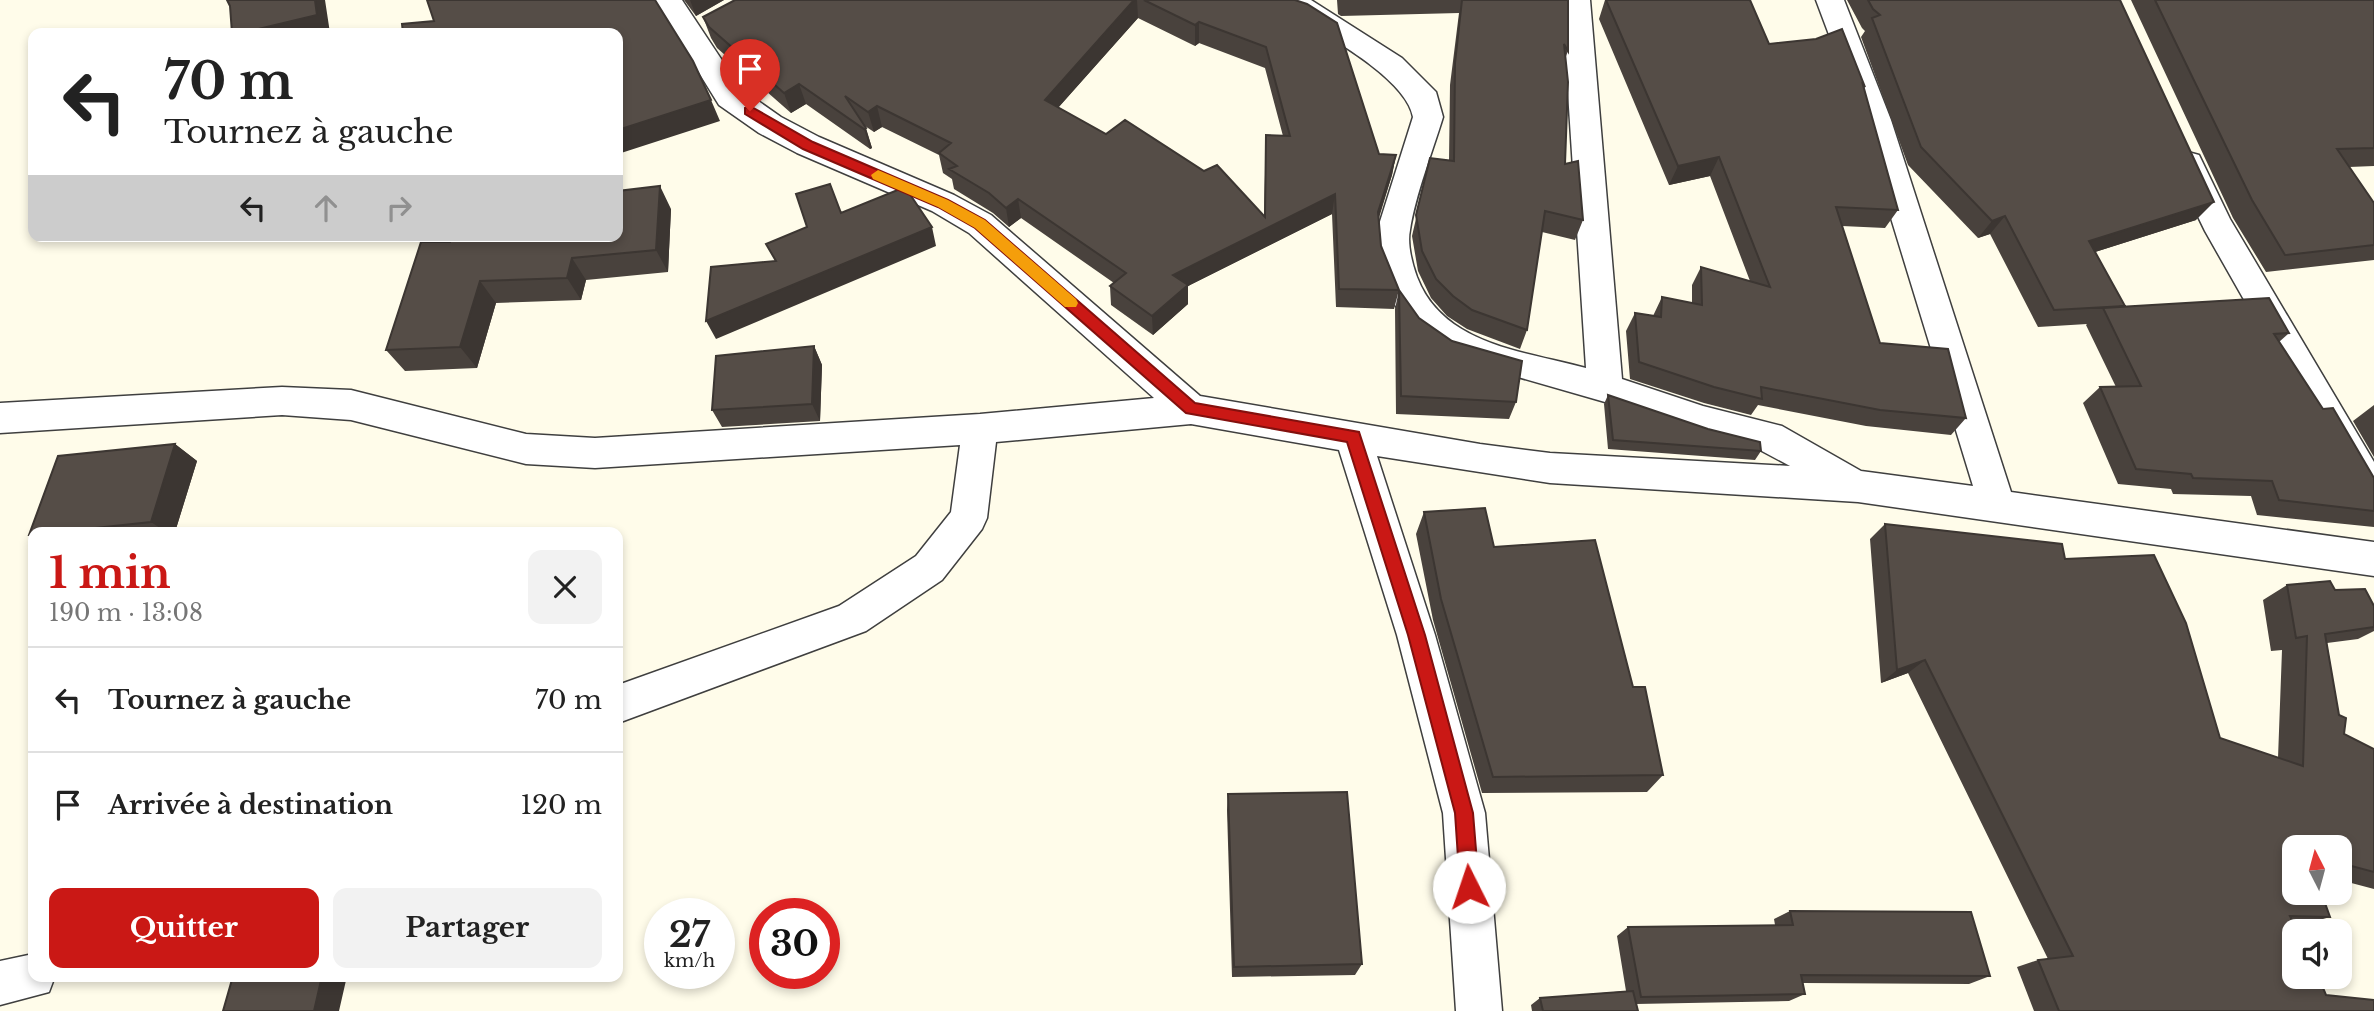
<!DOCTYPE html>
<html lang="fr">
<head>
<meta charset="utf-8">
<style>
  :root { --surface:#fff; --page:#f2f2f2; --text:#222; --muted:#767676; --line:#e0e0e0; --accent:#ca1815 }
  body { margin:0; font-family:"Libre Baskerville",serif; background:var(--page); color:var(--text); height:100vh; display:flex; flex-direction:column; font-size:26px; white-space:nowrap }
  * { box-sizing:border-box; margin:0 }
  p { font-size:23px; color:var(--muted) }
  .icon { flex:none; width:38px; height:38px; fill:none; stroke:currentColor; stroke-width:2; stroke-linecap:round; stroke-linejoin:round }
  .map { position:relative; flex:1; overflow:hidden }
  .side { position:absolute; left:28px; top:527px; width:595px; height:455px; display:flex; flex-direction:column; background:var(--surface); border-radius:14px; box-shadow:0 4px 10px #0003 }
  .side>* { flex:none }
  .top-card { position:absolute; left:28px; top:28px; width:595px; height:214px; border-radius:14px; box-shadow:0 4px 10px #0003; background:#fff; color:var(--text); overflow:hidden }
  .needle { width:46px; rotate:354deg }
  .tools { position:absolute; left:2282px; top:835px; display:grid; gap:14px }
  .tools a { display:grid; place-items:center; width:70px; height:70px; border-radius:14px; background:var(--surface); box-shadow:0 4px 10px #0003; font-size:35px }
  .speed { position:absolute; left:644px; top:898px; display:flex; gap:14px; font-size:35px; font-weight:700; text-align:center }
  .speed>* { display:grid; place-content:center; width:91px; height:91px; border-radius:50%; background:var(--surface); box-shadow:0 4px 10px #0003; line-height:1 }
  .speed small { font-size:18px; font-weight:400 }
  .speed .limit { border:10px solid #d22; background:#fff; color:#111 }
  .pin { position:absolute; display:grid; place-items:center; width:60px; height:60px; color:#fff; margin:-72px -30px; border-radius:50% 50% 50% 0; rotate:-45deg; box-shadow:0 0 7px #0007 }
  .pin .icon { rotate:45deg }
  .me { position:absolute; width:77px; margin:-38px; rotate:356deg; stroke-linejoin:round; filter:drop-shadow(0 0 5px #0008) }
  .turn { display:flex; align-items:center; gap:24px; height:147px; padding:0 21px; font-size:32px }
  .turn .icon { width:91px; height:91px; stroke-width:2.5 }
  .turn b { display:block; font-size:49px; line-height:60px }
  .lanes { display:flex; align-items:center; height:66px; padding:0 21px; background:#0003; justify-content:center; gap:35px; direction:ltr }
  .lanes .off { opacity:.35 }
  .round { display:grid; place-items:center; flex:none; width:74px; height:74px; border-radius:14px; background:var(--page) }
  .overview { display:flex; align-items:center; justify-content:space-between; height:119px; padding:0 21px }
  h1 { font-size:42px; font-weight:800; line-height:52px; color:var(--accent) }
  .button { display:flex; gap:14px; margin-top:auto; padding:14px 21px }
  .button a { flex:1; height:80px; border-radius:14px; background:var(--accent); color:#fff; font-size:28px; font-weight:800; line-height:80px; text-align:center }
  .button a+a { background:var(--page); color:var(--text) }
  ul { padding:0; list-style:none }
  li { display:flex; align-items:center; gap:21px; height:105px; padding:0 21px; border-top:2px solid var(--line) }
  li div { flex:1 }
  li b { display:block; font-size:26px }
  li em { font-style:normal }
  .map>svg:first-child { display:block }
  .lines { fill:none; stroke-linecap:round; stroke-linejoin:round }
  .street-casing { stroke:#3f3f3f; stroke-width:3 }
  .street { fill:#fff; fill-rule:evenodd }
  .wall { fill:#49423d; fill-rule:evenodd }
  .shaded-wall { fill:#3c3632 }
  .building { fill:#554d47; stroke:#3c3632; stroke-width:2 }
  .route { fill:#ca1815; stroke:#83100e; stroke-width:2 }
  .slow { fill:#f59e0b }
</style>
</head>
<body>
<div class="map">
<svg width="2374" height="1011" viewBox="0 0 2374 1011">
  <rect width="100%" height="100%" fill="#fffcea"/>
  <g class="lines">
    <g class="street-casing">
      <path id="street" d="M654,0H682L741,89L781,117L819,137L954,195L991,215L1200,396L1480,444L1550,453L1790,466L1760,450L1703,436L1605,402L1448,357L1416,335L1393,302L1380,264L1377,231L1413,117C1406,76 1315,29 1280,7L1276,0H1311L1402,58L1436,92L1443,117C1433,150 1415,196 1410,230C1407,244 1412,263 1417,277C1443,345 1523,351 1586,368L1562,0H1590L1622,379L1703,406L1782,426L1861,471L1973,486L1861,120L1816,0H1844L1891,120L2011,492L2374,542V576L1858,502L1550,483L1377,456L1435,635L1485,813L1502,1011H1456L1443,813L1397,635L1339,450L1191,424L996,442L987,518L982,529L942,580L866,631L618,723V685L839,606L916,556L951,512L960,445L595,468L526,464L351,420L282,415L0,433V403L282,387L351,390L526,434L595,438L980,414L1154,398L969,233L932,211L797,153L759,133L719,105Z
        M2188,152L2199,155L2230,219L2374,462V511L2361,506L2205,231L2172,163L2177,155Z
        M33,954V976H55L49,992L0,1005V961Z"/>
    </g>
    <use href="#street" class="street"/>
  </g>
  <path class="wall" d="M684,0H724L696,16Z
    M735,0H1295L1379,154L1396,155L1392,175L1379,218L1381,246L1399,290L1394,309L1336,307L1332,214L1188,286V304L1153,335L1111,305L1110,286L1114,283L1021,218L1009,227L993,213L954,189L952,179L943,173L939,155L882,127L874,132L865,126L872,148L870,149L806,104L791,113L717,48L711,38L703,17ZM1138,18L1195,46L1199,43L1265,68L1283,136L1266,135L1264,216L1106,134L1058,108Z
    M1337,0H1568V51L1565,59V164L1583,220L1575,240L1542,232L1527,330L1520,349L1467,329L1447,316L1431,298L1418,271L1412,236L1430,158L1449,161L1450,85L1459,13L1341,16L1338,14Z
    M1605,0H1750L1769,44L1865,87L1864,88L1898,210L1885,228L1842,226L1880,343L1966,418L1951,435L1866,426L1758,405L1751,415L1704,403L1630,379L1626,331L1635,313L1653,316L1662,297L1692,303V285L1701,267L1750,281L1710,176L1669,185L1599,19Z
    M1847,0H2120L2196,220L2095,252L2125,306L2124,307L2289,333L2279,342L2323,409L2374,478V527L2257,515L2251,496L2173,494L2171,489L2118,484L2083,403L2100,387H2116L2086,325L2087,324L2038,327L1990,234L1978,238L1908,165L1861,37L1865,31L1862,28Z
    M2131,0H2374V166L2349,167L2374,203V260L2266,272L2233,218Z
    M671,209L668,272L586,280L581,300L496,303L477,368L405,371L386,350L450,242Z
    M1399,290L1419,318L1452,341L1516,402L1509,419L1396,414L1395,309Z
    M814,346L822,365L820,421L722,427L712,410Z
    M1608,395L1761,451L1755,460L1608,449L1604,404Z
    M2374,405V457L2353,421Z
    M175,444L197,461L175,532H33V538L29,535L58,456Z
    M1424,512L1494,547L1633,687L1663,775L1647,792L1482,793L1433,620L1416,534Z
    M1885,524L2065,559L2220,738L2278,758L2282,650L2271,651L2263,600L2287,585L2335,590L2374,606V631L2358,639L2327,643L2339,715L2344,734L2374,749V889L2340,880V847H2294L2330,917L2302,925H2295L2326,995L2374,1011H2034L2017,967L2038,960L2048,959L1908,673L1881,683L1870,539Z
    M1228,794L1362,964L1355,975L1232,977L1227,810Z
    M1790,911L1990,976L1969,984L1803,983L1805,994L1789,1001L1636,1004L1638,1011H1532L1531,1005L1540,998L1626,991L1617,936L1628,927L1775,925L1774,919Z"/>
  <path class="shaded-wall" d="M315,0H325L330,33H242Z
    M690,0H724L696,16Z
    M1134,0H1137L1138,18L1047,120L1045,100Z
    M1199,22V43L1195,46V25Z
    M799,84L806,104L791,113L784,93Z
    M711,100L720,121L618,154V130Z
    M877,106L882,127L874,132L868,112Z
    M866,128L872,148L870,149L864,129Z
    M1396,155L1392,175L1374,231L1378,212Z
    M1719,157L1710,176L1669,185L1678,166Z
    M660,186L671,209L668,272L656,250Z
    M1335,194L1332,214L1188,286V304L1153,335L1152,316L1173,275Z
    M1018,199L1021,218L1009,227L1006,208Z
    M2214,202L2196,220L2073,259L2089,241Z
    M2005,216L1990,234L1978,238L1992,221Z
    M932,227L936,246L716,339L706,321Z
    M572,258L586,280L581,300L567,278Z
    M480,281L496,303L477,368L460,347Z
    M814,346L822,365L820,421L812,404Z
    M175,444L197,461L175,532H166L151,522Z
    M1925,660L1908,673L1881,683L1897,670Z
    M322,976H347L339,1011H314Z"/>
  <path class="building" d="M227,0H315L317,15L242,33H232L230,6Z
    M427,0H655L693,61L711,100L618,130V33H403L402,24L434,21Z
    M735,0H1134L1045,100L1106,134L1125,120L1204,171L1217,165L1265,217L1266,135L1290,136L1266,47L1199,22L1195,25L1144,0H1295L1307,4L1337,23L1379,154L1396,155L1378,212L1381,246L1399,290L1339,289L1335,194L1173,275L1188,285L1152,316L1110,286L1126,273L1018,199L1006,208L989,193L949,169L957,166L939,153L951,143L877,106L868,112L845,96L866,128L864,129L799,84L784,93L709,27L703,17Z
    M1462,0H1568V51L1564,44L1568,82L1565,164L1578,161L1583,220L1545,211L1527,330L1472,310L1453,296L1436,279L1422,251L1416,215L1430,158L1454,161L1455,63Z
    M1606,0H1750L1769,44L1816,39L1842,29L1865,87L1863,85L1898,210L1836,207L1880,343L1948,349L1966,418L1880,410L1761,387L1762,399L1714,387L1639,362L1635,313L1661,317L1662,297L1702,305L1701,267L1770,287L1719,157L1678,166Z
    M1868,0H2120L2214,202L2089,241L2125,306L2054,310L2005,216L1992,221L1921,147L1872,18L1880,15L1873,9Z
    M2155,0H2374V148L2337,149L2374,203V245L2285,255L2252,200Z
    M830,184L841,213L905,187L932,227L706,321L711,267L776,261L766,244L807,227L796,194Z
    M660,186L656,250L572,258L567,278L480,281L460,347L386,350L421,242H450L451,236H618V191Z
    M1399,290L1419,318L1452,341L1522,361L1516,402L1401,396Z
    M2269,298L2289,333L2274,334L2323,409L2333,408L2374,478V511L2279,500L2272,481L2193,478L2191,474L2136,469L2100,387L2141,386L2103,308Z
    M814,346L812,404L712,410L716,356Z
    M1608,395L1708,429L1760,442L1761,451L1613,440Z
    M175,444L151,522L58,532H33V535H29L58,456Z
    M1485,508L1494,547L1595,540L1633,687H1645L1663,775L1493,777L1441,599L1424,512Z
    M1885,524L2062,544L2065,559L2154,555L2186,623L2220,738L2303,766L2307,636L2296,638L2287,585L2330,581L2335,590L2365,589L2374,606V627L2325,634L2339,715L2346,718L2344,734L2374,749V872L2340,863V847H2294V892H2321L2330,917L2290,916L2297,931H2294V976H2318L2326,995L2374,1000V1011H2059L2038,960L2073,956L1925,660L1897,670Z
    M1347,792L1362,964L1234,967L1228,794Z
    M1790,911L1971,912L1990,976L1801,975L1805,994L1641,997L1628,927L1793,925Z
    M233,976H322L314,1011H223Z
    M1633,991L1638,1011H1543L1540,998Z"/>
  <path class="route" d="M750,106L813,142L948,200L985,220L1195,403L1359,432L1425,635L1473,813L1479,887L1476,894L1469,897L1463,894L1460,887L1455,813L1408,635L1347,442L1186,413L975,228L938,207L803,149L745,114V108Z"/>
  <path class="slow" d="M878,170L948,200L985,220L1076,299L1078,303L1076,307H1065L975,228L938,207L873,179L871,175Z"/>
</svg>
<div class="tools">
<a><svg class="needle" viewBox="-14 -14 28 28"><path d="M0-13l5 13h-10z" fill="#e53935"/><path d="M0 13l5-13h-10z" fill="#767676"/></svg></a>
<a><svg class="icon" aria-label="sound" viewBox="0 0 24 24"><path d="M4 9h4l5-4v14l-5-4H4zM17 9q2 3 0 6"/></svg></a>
</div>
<div class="speed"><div>27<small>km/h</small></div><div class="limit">30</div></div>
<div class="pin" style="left:750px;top:111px;background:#d93025"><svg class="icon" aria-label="arrive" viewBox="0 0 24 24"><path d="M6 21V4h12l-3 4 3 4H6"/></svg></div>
<svg class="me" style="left:1469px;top:887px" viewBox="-20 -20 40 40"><circle r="19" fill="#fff"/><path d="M0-13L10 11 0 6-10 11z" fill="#ca1815"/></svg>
<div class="top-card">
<div class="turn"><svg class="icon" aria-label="left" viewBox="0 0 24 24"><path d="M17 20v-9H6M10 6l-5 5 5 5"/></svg><div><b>70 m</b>Tournez à gauche</div></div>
<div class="lanes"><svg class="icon" aria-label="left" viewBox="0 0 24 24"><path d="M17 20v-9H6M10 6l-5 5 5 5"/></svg><svg class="icon off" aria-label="ahead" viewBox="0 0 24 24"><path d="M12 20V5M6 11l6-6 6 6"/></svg><svg class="icon off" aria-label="right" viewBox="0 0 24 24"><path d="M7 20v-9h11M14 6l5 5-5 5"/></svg></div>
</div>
<section class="side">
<div class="overview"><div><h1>1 min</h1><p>190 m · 13:08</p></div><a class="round"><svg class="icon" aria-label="close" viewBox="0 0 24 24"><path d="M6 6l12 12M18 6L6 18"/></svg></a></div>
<ul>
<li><svg class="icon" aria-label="left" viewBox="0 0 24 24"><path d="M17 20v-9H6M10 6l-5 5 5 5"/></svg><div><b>Tournez à gauche</b></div><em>70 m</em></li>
<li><svg class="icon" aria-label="arrive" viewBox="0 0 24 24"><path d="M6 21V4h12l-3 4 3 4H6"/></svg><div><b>Arrivée à destination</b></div><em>120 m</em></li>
</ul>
<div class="button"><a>Quitter</a><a>Partager</a></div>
</section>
</div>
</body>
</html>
